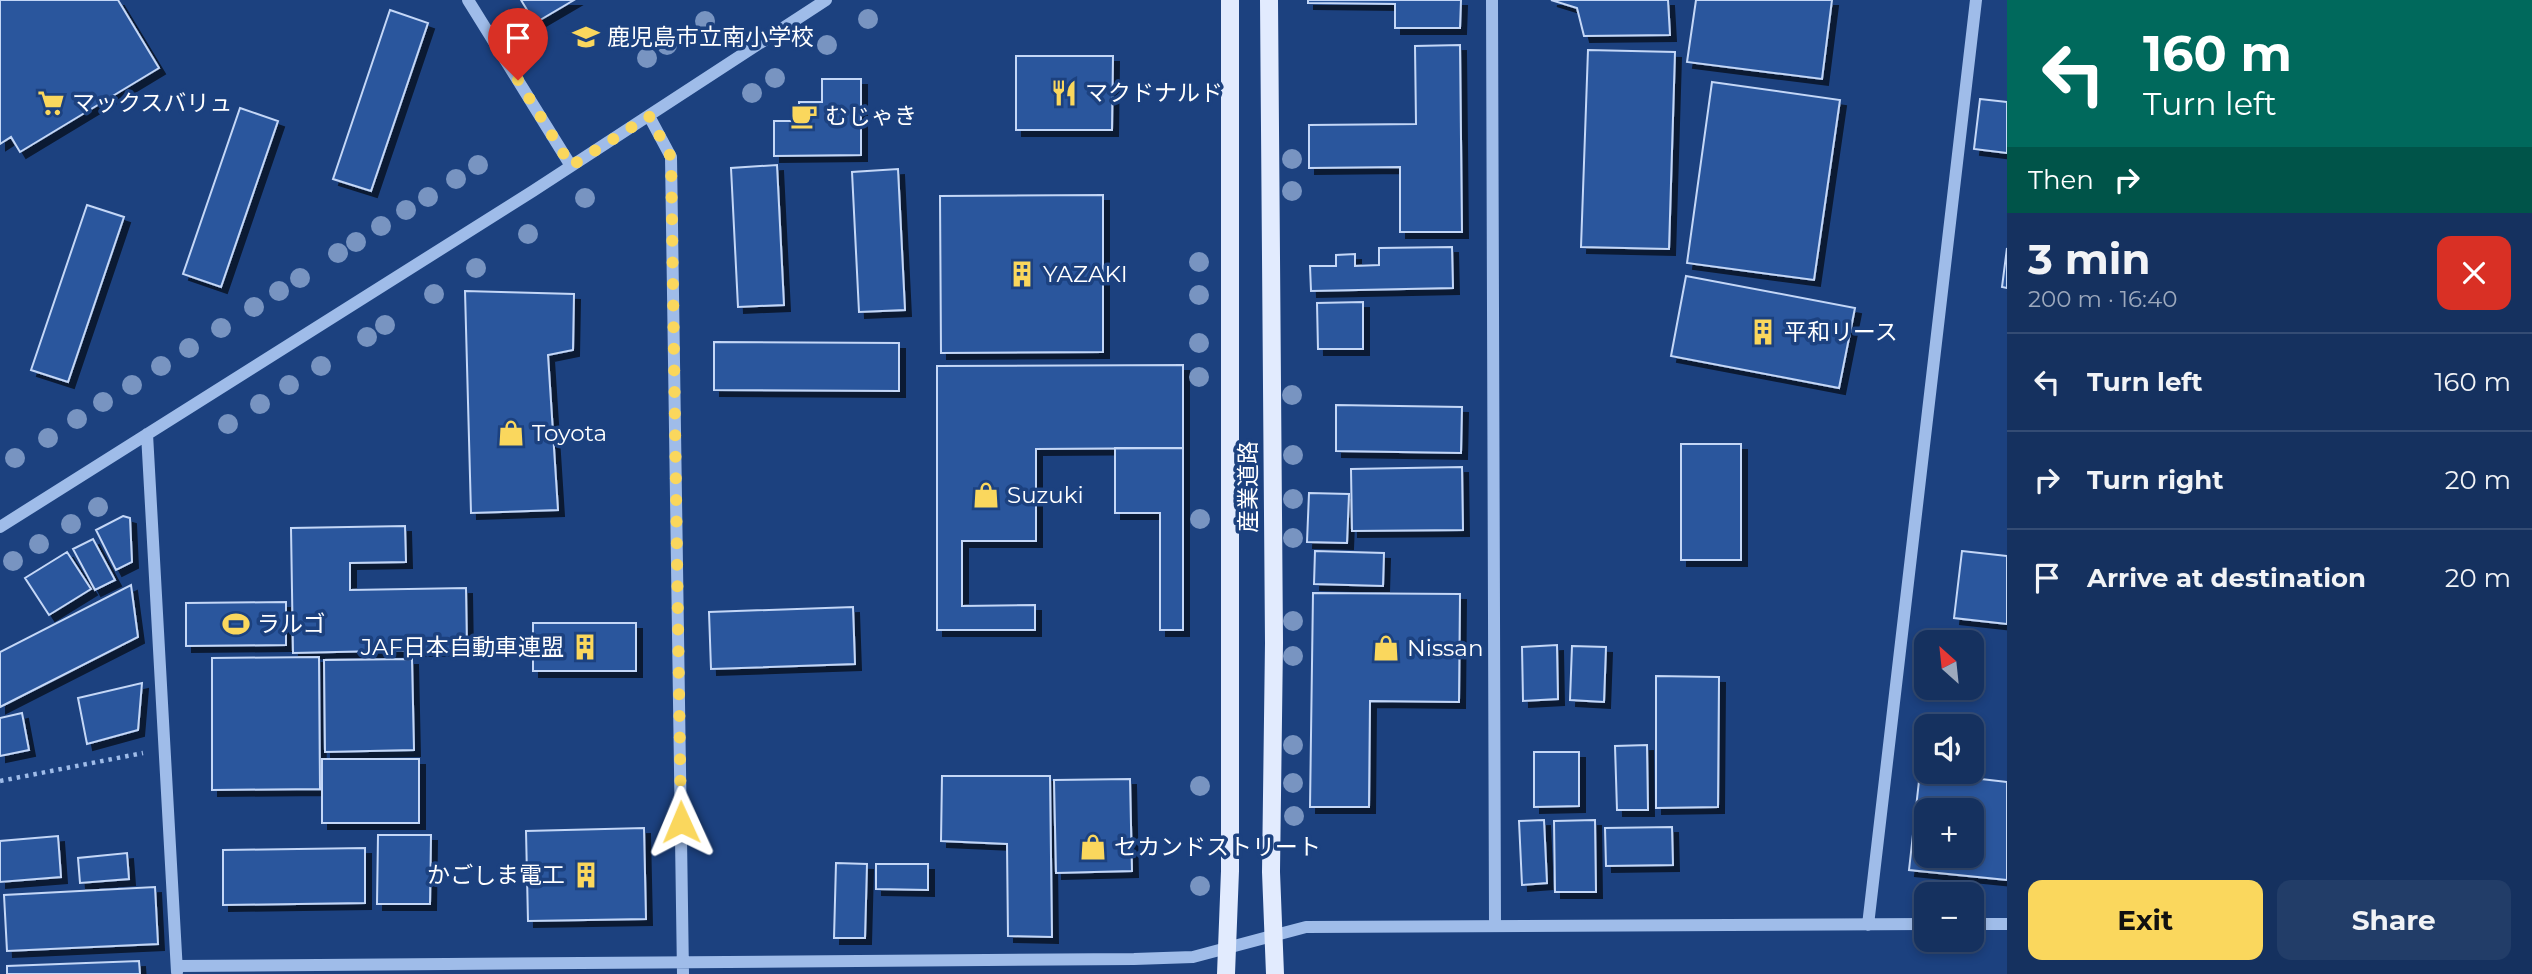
<!DOCTYPE html>
<html lang="en">
<head>
<meta charset="utf-8">
<style>
  :root { --surface:#15315f; --page:#223d68; --text:#f1f3f6; --muted:#9da9bd; --line:#344c74; --accent:#fad75d }
  body { margin:0; font-family:Montserrat,"Noto Sans JP",sans-serif; background:var(--page); color:var(--text); height:100vh; display:flex; flex-direction:column; font-size:26px; white-space:nowrap }
  * { box-sizing:border-box; margin:0 }
  p { font-size:23px; color:var(--muted) }
  .icon { flex:none; width:38px; height:38px; fill:none; stroke:currentColor; stroke-width:2; stroke-linecap:round; stroke-linejoin:round }
  .map { position:relative; flex:1; overflow:hidden }
  .panel { display:flex; flex-direction:column; background:var(--surface); width:525px }
  .panel>* { flex:none }
  .banner { background:#00695c; color:#fff; overflow:hidden }
  .needle { width:46px; rotate:333deg }
  .fabs { position:absolute; left:1914px; top:630px; display:grid; gap:14px }
  .fabs a { display:grid; place-items:center; width:70px; height:70px; border-radius:14px; background:var(--surface); box-shadow:0 4px 10px #0003,0 0 0 2px var(--line); font-size:35px }
  .pin { position:absolute; display:grid; place-items:center; width:60px; height:60px; color:#fff; margin:-72px -30px; border-radius:50% 50% 50% 0; rotate:-45deg; box-shadow:0 0 7px #0007 }
  .pin .icon { rotate:45deg }
  .me { position:absolute; width:77px; margin:-38px; rotate:359deg; stroke-linejoin:round; filter:drop-shadow(0 0 5px #0008) }
  .turn { display:flex; align-items:center; gap:24px; height:147px; padding:0 21px; font-size:32px }
  .turn .icon { width:91px; height:91px; stroke-width:2.5 }
  .turn b { display:block; font-size:49px; line-height:60px }
  .then { display:flex; align-items:center; height:66px; padding:0 21px; background:#0003; gap:14px; font-size:26px }
  .round { display:grid; place-items:center; flex:none; width:74px; height:74px; border-radius:14px; background:var(--page) }
  .overview { display:flex; align-items:center; justify-content:space-between; height:119px; padding:0 21px }
  h1 { font-size:42px; font-weight:700; line-height:52px }
  .primary-button { display:flex; gap:14px; margin-top:auto; padding:14px 21px }
  .primary-button a { flex:1; height:80px; border-radius:14px; background:var(--accent); color:#111; font-size:28px; font-weight:700; line-height:80px; text-align:center }
  .primary-button a+a { background:var(--page); color:var(--text) }
  ul { padding:0; list-style:none }
  li { display:flex; align-items:center; gap:21px; height:98px; padding:0 21px; border-top:2px solid var(--line) }
  li div { flex:1 }
  li b { display:block; font-size:26px }
  li em { font-style:normal }
  main { display:flex; flex:1; min-height:0 }
  .map>svg:first-child { display:block }
  .building { fill:#2b579d; stroke:#c4d7f7; stroke-width:2; fill-rule:evenodd; filter:url(#shadow) }
  .lines { fill:none; stroke-linecap:round; stroke-linejoin:round }
  .path { stroke:#9fbce9; stroke-width:4.5; stroke-dasharray:3.5 5; stroke-linecap:butt }
  .minor { stroke:#9fbce9; stroke-width:12 }
  .major { stroke:#e2ebfe; stroke-width:18 }
  .tree { fill:#7894c1 }
  .route { stroke:#fad75d; stroke-width:12; stroke-dasharray:0 21.6 }
  .labels { text-anchor:middle; dominant-baseline:central; stroke-width:7; stroke-linejoin:round; paint-order:stroke }
  .poi-label { font-size:23px; fill:#fff; stroke:#1c417f; text-anchor:start }
  .street-label { font-size:23px; fill:#fff; stroke:#1c417f }
</style>
</head>
<body>
<main>
<div class="map">
<svg width="2007" height="974" viewBox="0 0 2007 974">
  <defs>
    <filter id="shadow"><feDropShadow dx="6" dy="6" stdDeviation="0" flood-color="#0009"/></filter>
  </defs>
  <rect width="100%" height="100%" fill="#1c417f"/>
  <path class="building" d="M0,0H118L159,68L20,152L11,137L0,144Z
    M521,0H574L535,23Z
    M1308,0H1461L1460,28H1395V4L1308,3Z
    M1551,0H1668L1670,35L1584,36L1577,8Z
    M1696,0H1832L1822,79L1687,62Z
    M390,10L428,23L371,191L333,179Z
    M1460,45L1462,232H1400V167L1309,168V125L1416,124L1415,46Z
    M1588,50L1675,52L1669,249L1581,247Z
    M1016,56H1113L1112,130H1016Z
    M822,79H861V155L774,156V121H800L799,102H822Z
    M1712,82L1840,100L1814,280L1687,263Z
    M1980,99L2007,102V153L1974,149Z
    M240,108L278,121L221,287L183,274Z
    M777,165L784,305L738,307L731,168Z
    M898,169L905,310L859,312L852,172Z
    M1103,195V352L941,353L940,196Z
    M87,205L124,217L68,382L31,370Z
    M1452,247L1453,288L1311,291L1310,266H1336V255L1355,254V266L1379,265V248Z
    M2007,248V288L2002,287Z
    M1686,276L1855,308L1839,388L1671,356Z
    M465,291L574,294L573,350L548,355L558,510L471,513Z
    M1363,302V349H1318L1317,303Z
    M714,342L899,343V391L714,390Z
    M1183,365V448L1036,449V541H962V606L1035,605V630H937V366Z
    M1336,405L1462,407L1461,453L1336,451Z
    M1681,444H1741V560H1681Z
    M1115,448H1183V630H1160V513H1115Z
    M1462,467L1463,530L1352,531L1351,469Z
    M1309,493L1349,494L1347,543L1307,542Z
    M123,516L130,518L132,562L116,570L96,530Z
    M405,526L406,562L350,563V590L466,588L467,649L293,653L291,528Z
    M93,539L115,580L95,590L73,549Z
    M1315,551L1384,553L1383,586L1314,584Z
    M1962,551L2007,556V624L1954,618Z
    M67,552L91,589L49,615L25,578Z
    M131,585L138,637L0,707V652Z
    M1313,593L1460,594L1459,702L1370,701L1369,807H1310Z
    M286,602V645L186,646V603Z
    M853,607L855,664L711,669L709,612Z
    M533,623H636V671H533Z
    M1557,645L1558,699L1523,701L1522,647Z
    M1572,646L1606,647L1604,702L1570,700Z
    M319,657L320,789L212,790V658Z
    M412,659L414,750L325,752L324,660Z
    M1656,676L1719,677L1718,807L1656,808Z
    M142,683L138,730L87,744L78,698Z
    M22,713L29,750L0,756V718Z
    M1647,745L1648,810H1617L1615,746Z
    M1534,752H1579V806L1534,807Z
    M322,759H419V823H322Z
    M1920,772L2007,782V880L1909,870ZM1927,810H1972V856H1927Z
    M942,776H1050L1052,937L1008,936L1007,844L941,841Z
    M1130,779L1132,871L1056,873L1054,780Z
    M1544,820L1547,883L1522,885L1519,821Z
    M1595,820L1596,892H1555L1554,821Z
    M1672,827L1673,865L1606,866L1605,828Z
    M644,828L646,919L528,921L526,831Z
    M378,835H431L430,904H377Z
    M58,836L61,877L0,882V841Z
    M365,848V903L223,905V850Z
    M127,853L129,879L80,883L78,858Z
    M836,863L867,864L865,938H834Z
    M876,864H928V890L876,889Z
    M155,887L158,944L7,951L4,895Z
    M139,961L140,974H7V966Z"/>
  <g class="lines">
    <path class="path" d="M0,781L143,753"/>
    <path class="minor" d="M468,0L571,166
      M1492,0L1495,925
      M649,116L671,157L683,974
      M147,434L177,972
      M0,527L533,191L826,0
      M1972,924H2007
      M1868,925L1976,0
      M177,966L1134,959L1193,957L1306,927L1927,924"/>
    <path class="major" d="M1269,0L1274,643L1271,872L1275,974
      M1226,974L1230,871V0"/>
  </g>
  <g class="tree">
    <circle cx="868" cy="19" r="10"/>
    <circle cx="705" cy="21" r="10"/>
    <circle cx="667" cy="45" r="10"/>
    <circle cx="827" cy="45" r="10"/>
    <circle cx="647" cy="58" r="10"/>
    <circle cx="775" cy="78" r="10"/>
    <circle cx="752" cy="93" r="10"/>
    <circle cx="1292" cy="159" r="10"/>
    <circle cx="478" cy="165" r="10"/>
    <circle cx="456" cy="179" r="10"/>
    <circle cx="1292" cy="191" r="10"/>
    <circle cx="428" cy="197" r="10"/>
    <circle cx="585" cy="198" r="10"/>
    <circle cx="406" cy="210" r="10"/>
    <circle cx="381" cy="226" r="10"/>
    <circle cx="528" cy="234" r="10"/>
    <circle cx="356" cy="242" r="10"/>
    <circle cx="338" cy="253" r="10"/>
    <circle cx="1199" cy="262" r="10"/>
    <circle cx="476" cy="268" r="10"/>
    <circle cx="300" cy="278" r="10"/>
    <circle cx="279" cy="291" r="10"/>
    <circle cx="434" cy="294" r="10"/>
    <circle cx="1199" cy="295" r="10"/>
    <circle cx="254" cy="307" r="10"/>
    <circle cx="385" cy="325" r="10"/>
    <circle cx="221" cy="328" r="10"/>
    <circle cx="367" cy="337" r="10"/>
    <circle cx="1199" cy="343" r="10"/>
    <circle cx="189" cy="348" r="10"/>
    <circle cx="161" cy="366" r="10"/>
    <circle cx="321" cy="366" r="10"/>
    <circle cx="1199" cy="377" r="10"/>
    <circle cx="132" cy="385" r="10"/>
    <circle cx="289" cy="385" r="10"/>
    <circle cx="1292" cy="395" r="10"/>
    <circle cx="103" cy="402" r="10"/>
    <circle cx="260" cy="404" r="10"/>
    <circle cx="77" cy="419" r="10"/>
    <circle cx="228" cy="424" r="10"/>
    <circle cx="48" cy="438" r="10"/>
    <circle cx="1293" cy="455" r="10"/>
    <circle cx="15" cy="458" r="10"/>
    <circle cx="1293" cy="499" r="10"/>
    <circle cx="98" cy="507" r="10"/>
    <circle cx="1200" cy="519" r="10"/>
    <circle cx="71" cy="524" r="10"/>
    <circle cx="1293" cy="538" r="10"/>
    <circle cx="39" cy="544" r="10"/>
    <circle cx="13" cy="561" r="10"/>
    <circle cx="1293" cy="621" r="10"/>
    <circle cx="1293" cy="656" r="10"/>
    <circle cx="1293" cy="745" r="10"/>
    <circle cx="1293" cy="783" r="10"/>
    <circle cx="1200" cy="786" r="10"/>
    <circle cx="1294" cy="816" r="10"/>
    <circle cx="1200" cy="886" r="10"/>
  </g>
  <g class="lines">
    <path class="route" d="M518,80L571,166L649,116L671,157L681,822"/>
  </g>
  <defs>
    <g id="school-bare" transform="scale(2.1)"><path d="M0-5L7-2L0 1L-7-2ZM-4 1L0 2.5L4 1V4Q0 6-4 4Z" fill="#fad75d" stroke="#1c417f" stroke-width="2.5" paint-order="stroke"/></g>
    <g id="restaurant-bare" transform="scale(2.1)"><path d="M-5-6h1v4h1v-4h1v4h1v-4h1v5L-1.5 .5V6h-2V.5L-5-1ZM5-6V6H3V1.5H1.5Q1.5-4 5-6Z" fill="#fad75d" stroke="#1c417f" stroke-width="2.5" paint-order="stroke"/></g>
    <g id="supermarket-bare" transform="scale(2.1)"><path d="M-6-5.5h2.5l.6 2H6L4.5 2H-2.5L-4.4-4H-6ZM-1.5 3.2a1.3 1.3 0 1 0 .1 0ZM3 3.2a1.3 1.3 0 1 0 .1 0Z" fill="#fad75d" stroke="#1c417f" stroke-width="2.5" paint-order="stroke"/></g>
    <g id="cafe-bare" transform="scale(2.1)"><path d="M-5.5-4.5H6V0H3Q3 3.5 0 3.5H-2.5Q-5.5 3.5-5.5 0ZM3-3.2v2h1.7v-2ZM-6 4.5H4V6H-6Z" fill="#fad75d" stroke="#1c417f" stroke-width="2.5" paint-order="stroke"/></g>
    <g id="building-bare" transform="scale(2.1)"><path d="M-4-6H4V6H1V3H-1V6H-4ZM-2.5-4.3h1.7v1.8h-1.7ZM.8-4.3h1.7v1.8H.8ZM-2.5-1h1.7V.8h-1.7ZM.8-1h1.7V.8H.8Z" fill="#fad75d" stroke="#1c417f" stroke-width="2.5" paint-order="stroke"/></g>
    <g id="shop-bare" transform="scale(2.1)"><path d="M-5-2.5h2.3a2.7 3.5 0 0 1 5.4 0H5L5.5 6h-11ZM-1.5-2.5h3a1.5 2.3 0 0 0-3 0Z" fill="#fad75d" stroke="#1c417f" stroke-width="2.5" paint-order="stroke"/></g>
    <g id="stadium-bare" transform="scale(2.1)"><path d="M0-5a6.5 5 0 1 0 0 10a6.5 5 0 1 0 0-10ZM-3.5-1.8h7v3.6h-7Z" fill="#fad75d" stroke="#1c417f" stroke-width="2.5" paint-order="stroke"/></g>
  </defs>
  <g fill-rule="evenodd">
    <use href="#school-bare" x="586" y="37"/>
    <use href="#restaurant-bare" x="1064" y="93"/>
    <use href="#supermarket-bare" x="51" y="103"/>
    <use href="#cafe-bare" x="804" y="116"/>
    <use href="#building-bare" x="1022" y="274"/>
    <use href="#building-bare" x="1763" y="332"/>
    <use href="#shop-bare" x="511" y="433"/>
    <use href="#shop-bare" x="986" y="495"/>
    <use href="#stadium-bare" x="236" y="624"/>
    <use href="#building-bare" x="585" y="647"/>
    <use href="#shop-bare" x="1386" y="648"/>
    <use href="#shop-bare" x="1093" y="847"/>
    <use href="#building-bare" x="586" y="875"/>
  </g>
  <g class="labels">
    <g class="poi-label">
      <text x="607" y="37">鹿児島市立南小学校</text>
      <text x="1085" y="93">マクドナルド</text>
      <text x="72" y="103">マックスバリュ</text>
      <text x="825" y="116">むじゃき</text>
      <text x="1043" y="274">YAZAKI</text>
      <text x="1784" y="332">平和リース</text>
      <text x="532" y="433">Toyota</text>
      <text x="1007" y="495">Suzuki</text>
      <text x="257" y="624">ラルゴ</text>
      <text x="564" y="647" text-anchor="end">JAF日本自動車連盟</text>
      <text x="1407" y="648">Nissan</text>
      <text x="1114" y="847">セカンドストリート</text>
      <text x="565" y="875" text-anchor="end">かごしま電工</text>
    </g>
    <g class="street-label">
      <text transform="translate(1248 487) rotate(-90)">産業道路</text>
    </g>
  </g>
</svg>
<div class="fabs">
<a><svg class="needle" viewBox="-14 -14 28 28"><path d="M0-13l5 13h-10z" fill="#e53935"/><path d="M0 13l5-13h-10z" fill="#9da9bd"/></svg></a>
<a><svg class="icon" aria-label="sound" viewBox="0 0 24 24"><path d="M4 9h4l5-4v14l-5-4H4zM17 9q2 3 0 6"/></svg></a>
<a>+</a>
<a>−</a>
</div>
<div class="pin" style="left:518px;top:80px;background:#d93025"><svg class="icon" aria-label="arrive" viewBox="0 0 24 24"><path d="M6 21V4h12l-3 4 3 4H6"/></svg></div>
<svg class="me" style="left:681px;top:822px" viewBox="-20 -20 40 40"><path d="M0-17L14 15 0 8-14 15z" fill="#fad75d" stroke="#fff" stroke-width="4"/></svg>
</div>
<section class="panel">
<div class="banner">
<div class="turn"><svg class="icon" aria-label="left" viewBox="0 0 24 24"><path d="M17 20v-9H6M10 6l-5 5 5 5"/></svg><div><b>160 m</b>Turn left</div></div>
<div class="then">Then<svg class="icon" aria-label="right" viewBox="0 0 24 24"><path d="M7 20v-9h11M14 6l5 5-5 5"/></svg></div>
</div>
<div class="overview"><div><h1>3 min</h1><p>200 m · 16:40</p></div><a class="round" style="background:#d93025;color:#fff"><svg class="icon" aria-label="close" viewBox="0 0 24 24"><path d="M6 6l12 12M18 6L6 18"/></svg></a></div>
<ul>
<li><svg class="icon" aria-label="left" viewBox="0 0 24 24"><path d="M17 20v-9H6M10 6l-5 5 5 5"/></svg><div><b>Turn left</b></div><em>160 m</em></li>
<li><svg class="icon" aria-label="right" viewBox="0 0 24 24"><path d="M7 20v-9h11M14 6l5 5-5 5"/></svg><div><b>Turn right</b></div><em>20 m</em></li>
<li><svg class="icon" aria-label="arrive" viewBox="0 0 24 24"><path d="M6 21V4h12l-3 4 3 4H6"/></svg><div><b>Arrive at destination</b></div><em>20 m</em></li>
</ul>
<div class="primary-button"><a>Exit</a><a>Share</a></div>
</section>
</main>
</body>
</html>
